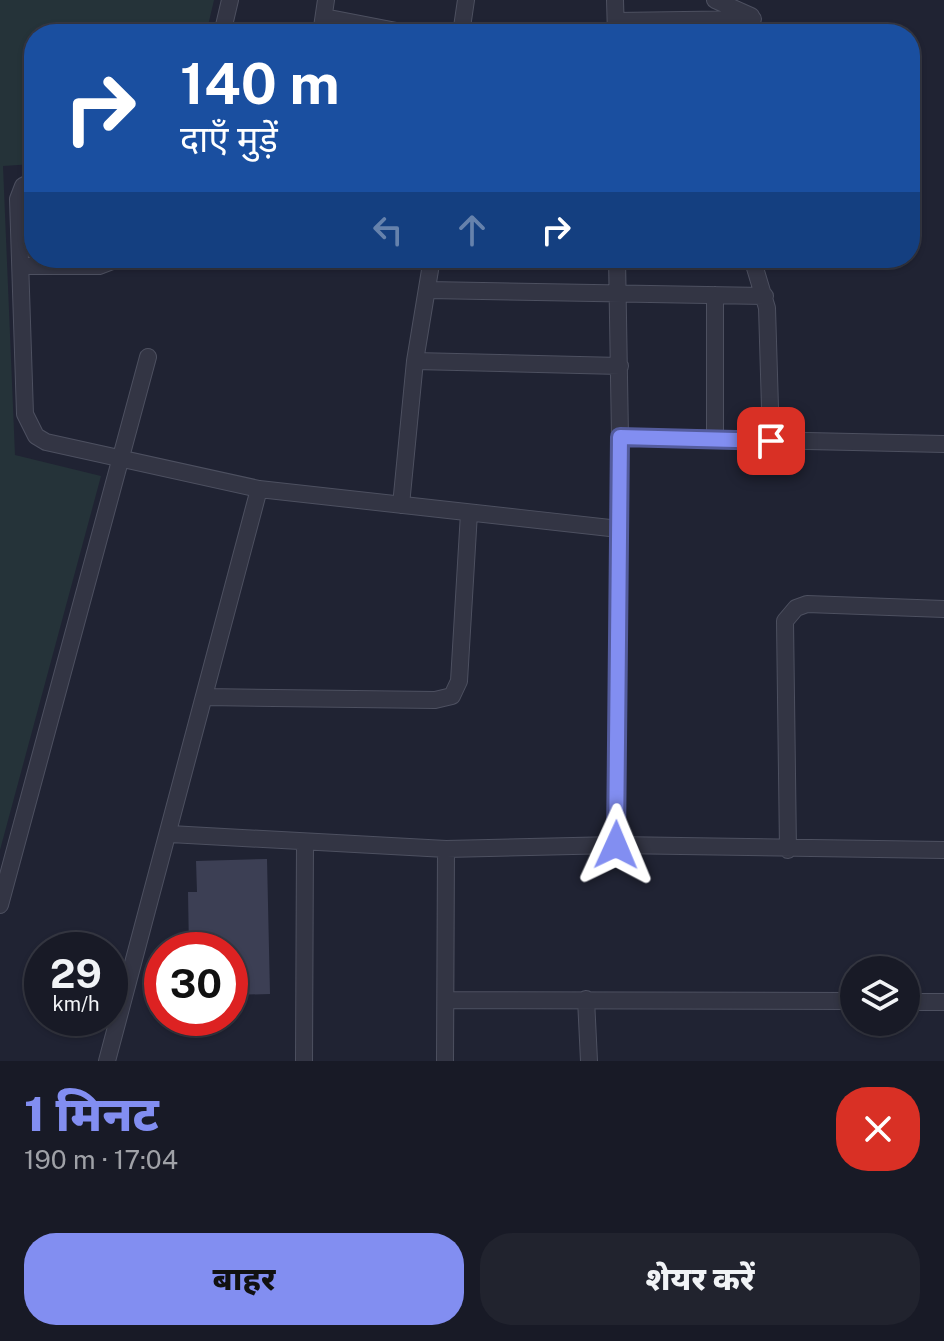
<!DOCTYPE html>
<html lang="hi">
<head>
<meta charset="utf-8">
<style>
  :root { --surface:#181a26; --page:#21232e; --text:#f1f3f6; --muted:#9fa1a7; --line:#363843; --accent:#828ef1 }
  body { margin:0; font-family:"Public Sans","Noto Sans Devanagari",sans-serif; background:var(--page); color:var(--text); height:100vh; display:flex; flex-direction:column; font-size:30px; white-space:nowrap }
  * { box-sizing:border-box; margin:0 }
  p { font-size:26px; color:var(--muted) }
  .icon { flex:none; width:44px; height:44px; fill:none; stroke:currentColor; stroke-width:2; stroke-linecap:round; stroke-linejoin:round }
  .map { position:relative; height:1061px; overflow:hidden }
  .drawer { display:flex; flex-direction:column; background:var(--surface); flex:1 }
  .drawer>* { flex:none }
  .hud { position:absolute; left:24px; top:24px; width:896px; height:244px; border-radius:32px; box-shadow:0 2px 6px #0004,0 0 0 2px var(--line); background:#1a4fa0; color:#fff; overflow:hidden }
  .fabs { position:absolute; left:840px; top:956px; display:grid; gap:16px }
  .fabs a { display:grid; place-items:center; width:80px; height:80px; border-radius:50%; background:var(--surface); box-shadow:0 2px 6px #0004,0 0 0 2px var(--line); font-size:40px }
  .speed { position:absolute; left:24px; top:932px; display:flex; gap:16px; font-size:40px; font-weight:700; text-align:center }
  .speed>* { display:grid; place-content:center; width:104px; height:104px; border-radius:50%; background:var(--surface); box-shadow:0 2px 6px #0004,0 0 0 2px var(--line); line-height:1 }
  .speed small { font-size:20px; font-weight:400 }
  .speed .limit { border:12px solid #d22; background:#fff; color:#111 }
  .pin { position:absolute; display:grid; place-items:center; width:68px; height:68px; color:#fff; margin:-34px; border-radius:16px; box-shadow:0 4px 12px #0006 }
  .me { position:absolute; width:88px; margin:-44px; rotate:1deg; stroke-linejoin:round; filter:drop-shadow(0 0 6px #0008) }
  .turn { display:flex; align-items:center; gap:28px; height:168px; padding:0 24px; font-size:36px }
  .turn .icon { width:104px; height:104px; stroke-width:2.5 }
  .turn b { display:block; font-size:56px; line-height:68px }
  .lanes { display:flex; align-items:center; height:76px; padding:0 24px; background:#0003; justify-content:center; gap:40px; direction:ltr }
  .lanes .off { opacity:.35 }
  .round { display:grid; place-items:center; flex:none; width:84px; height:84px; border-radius:32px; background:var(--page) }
  .summary { display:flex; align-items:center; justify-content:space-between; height:136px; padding:0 24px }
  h1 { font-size:48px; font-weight:800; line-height:60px; color:var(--accent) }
  .cta { display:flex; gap:16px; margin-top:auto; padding:16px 24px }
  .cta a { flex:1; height:92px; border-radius:32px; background:var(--accent); color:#111; font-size:32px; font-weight:800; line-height:92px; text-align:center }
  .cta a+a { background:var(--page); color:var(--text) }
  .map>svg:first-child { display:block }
  .green { fill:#253339 }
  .building { fill:#3c3f54 }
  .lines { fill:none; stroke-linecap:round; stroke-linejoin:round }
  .minor-casing { stroke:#4d5060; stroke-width:18 }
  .minor { stroke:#333544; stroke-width:16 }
  .route-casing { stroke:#545c9d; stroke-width:20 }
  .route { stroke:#828ef1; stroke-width:14 }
</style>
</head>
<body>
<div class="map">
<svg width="944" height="1061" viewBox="0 0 944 1061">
  <rect width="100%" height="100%" fill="#202333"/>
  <path class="green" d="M0,0H214L206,34H34V164L3,166L15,455L101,476L0,850Z"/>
  <path class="building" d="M267,859L270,994L230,995V950H189L188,892H197L196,861Z"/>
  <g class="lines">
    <g class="minor-casing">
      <path id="minor" d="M615,0L616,34
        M715,0L751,16L754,34
        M324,17L412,34
        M616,21L753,19
        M222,34L230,0
        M321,34L326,0
        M461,34L466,0
        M34,180L23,186L18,199L25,414L36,436L46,442L259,489L619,529
        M752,258L767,308L771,441
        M21,266H99L120,258
        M428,290L765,296
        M415,361L620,366
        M620,437L944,444
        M715,440V295
        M401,505L415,361L432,258
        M205,697L435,700L452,696L459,681L469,513
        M170,834L446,849L616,845L944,850
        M616,845L620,437L617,258
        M788,850L785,621L796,608L807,604L944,609
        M0,905L148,357
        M586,999L589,1061
        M446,1000L854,1001
        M906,1002H944
        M107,1061L259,489
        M304,1061L305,843
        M445,1061L446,849"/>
    </g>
    <use href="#minor" class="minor"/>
  </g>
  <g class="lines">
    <g class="route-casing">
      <path id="route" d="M616,845L620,437L771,441"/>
    </g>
    <use href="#route" class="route"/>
  </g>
</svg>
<div class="fabs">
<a><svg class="icon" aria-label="layers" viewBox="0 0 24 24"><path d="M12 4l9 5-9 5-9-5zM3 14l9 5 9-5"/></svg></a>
</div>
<div class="speed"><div>29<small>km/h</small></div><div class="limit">30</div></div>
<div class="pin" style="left:771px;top:441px;background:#d93025"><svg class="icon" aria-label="arrive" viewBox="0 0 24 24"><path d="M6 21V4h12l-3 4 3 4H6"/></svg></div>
<svg class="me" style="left:616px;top:845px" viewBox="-20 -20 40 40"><path d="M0-17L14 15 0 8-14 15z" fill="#828ef1" stroke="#fff" stroke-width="4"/></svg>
<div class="hud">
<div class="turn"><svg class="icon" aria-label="right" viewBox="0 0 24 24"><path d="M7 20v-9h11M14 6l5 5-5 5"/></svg><div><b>140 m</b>दाएँ मुड़ें</div></div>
<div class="lanes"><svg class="icon off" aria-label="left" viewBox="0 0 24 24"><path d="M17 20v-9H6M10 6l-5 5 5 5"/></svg><svg class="icon off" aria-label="ahead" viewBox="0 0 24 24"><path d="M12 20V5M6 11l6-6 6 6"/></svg><svg class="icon" aria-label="right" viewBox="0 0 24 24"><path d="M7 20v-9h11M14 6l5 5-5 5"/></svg></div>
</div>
</div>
<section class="drawer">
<div class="summary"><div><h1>1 मिनट</h1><p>190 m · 17:04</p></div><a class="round" style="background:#d93025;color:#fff"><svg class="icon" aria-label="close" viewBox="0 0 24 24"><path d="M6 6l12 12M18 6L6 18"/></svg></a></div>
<div class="cta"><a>बाहर</a><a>शेयर करें</a></div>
</section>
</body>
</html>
